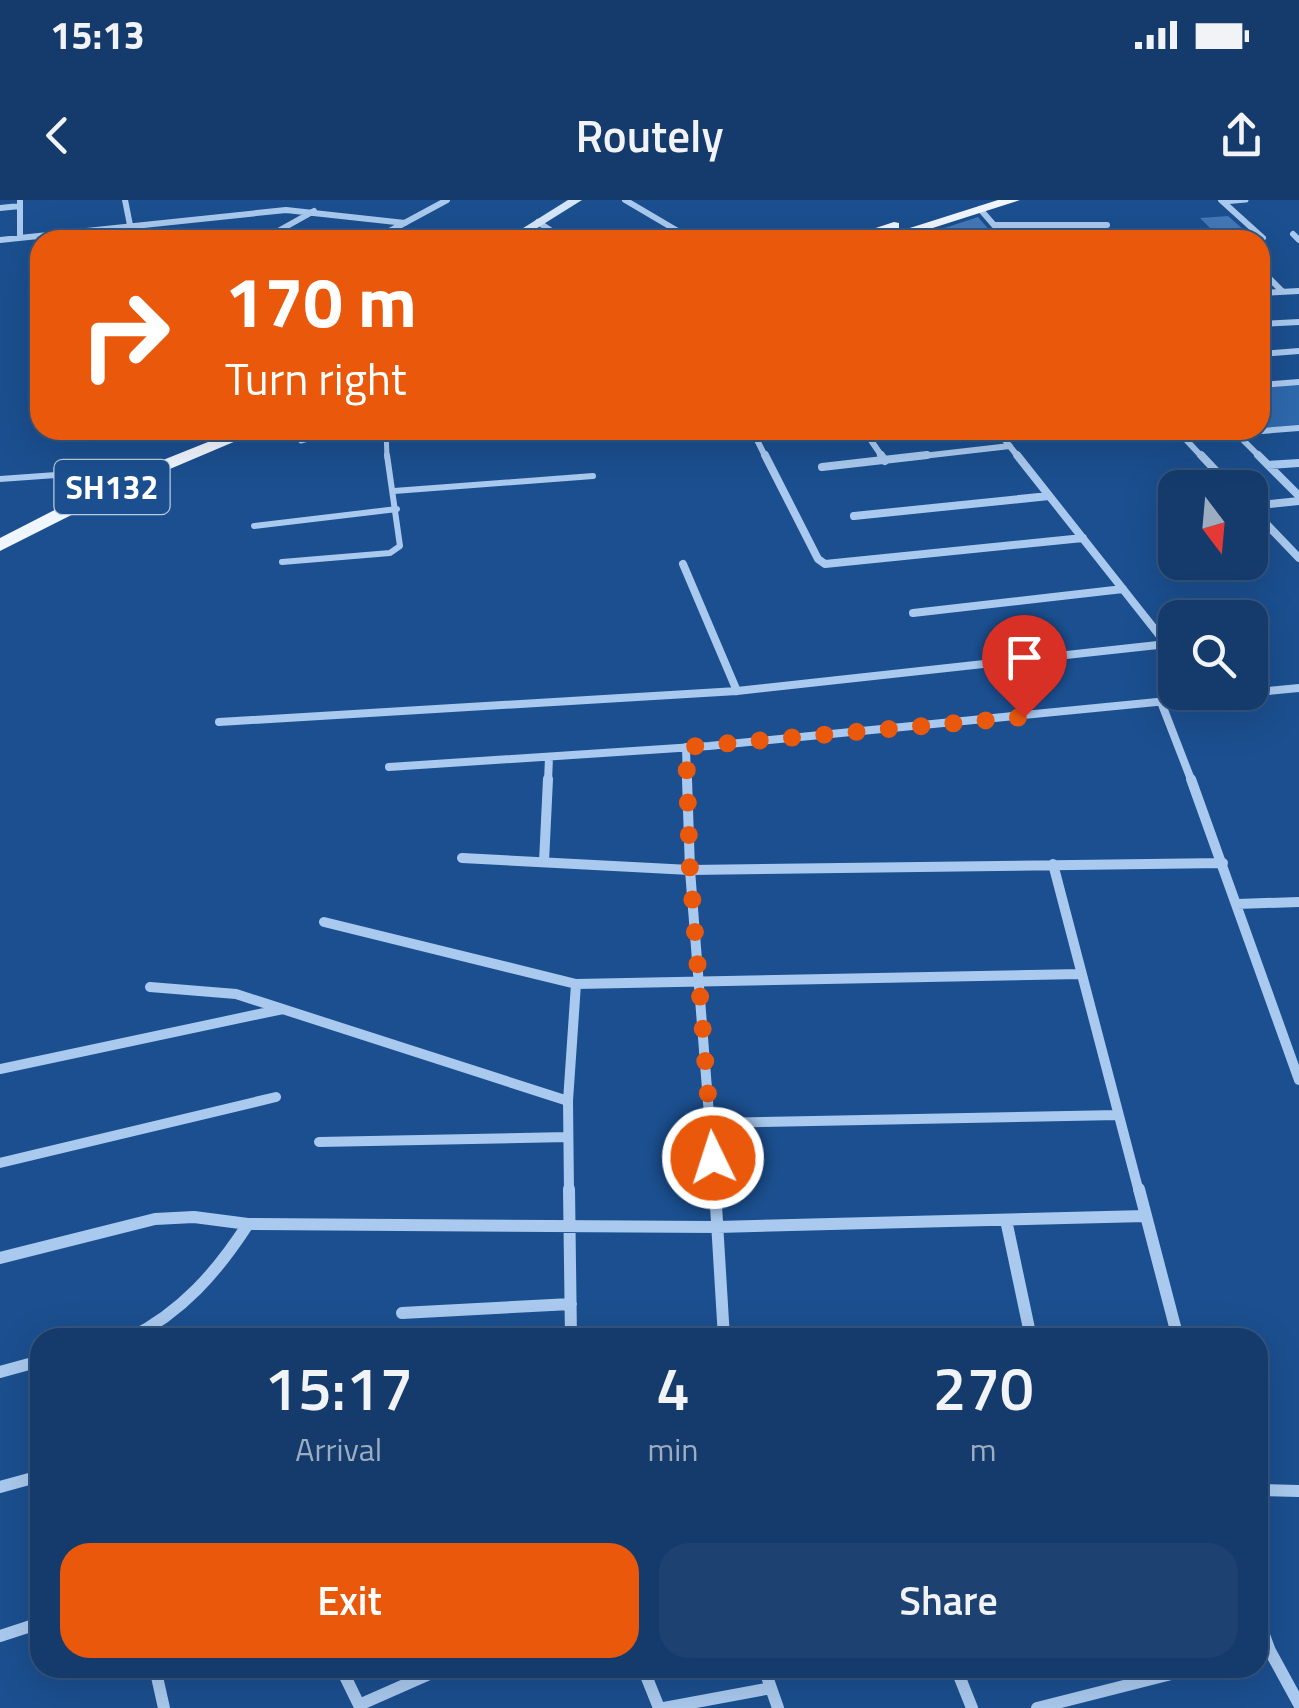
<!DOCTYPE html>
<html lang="en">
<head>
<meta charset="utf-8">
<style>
  :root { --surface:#143b6b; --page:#1d4271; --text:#f1f3f6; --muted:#9dadc1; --line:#33557e; --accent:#ea580c }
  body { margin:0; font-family:"Titillium Web",sans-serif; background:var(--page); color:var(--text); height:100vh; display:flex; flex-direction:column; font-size:38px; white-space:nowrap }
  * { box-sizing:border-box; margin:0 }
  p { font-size:32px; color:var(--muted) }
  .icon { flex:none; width:55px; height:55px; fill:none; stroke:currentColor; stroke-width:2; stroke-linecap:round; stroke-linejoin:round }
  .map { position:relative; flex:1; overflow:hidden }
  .sheet { position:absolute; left:30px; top:1128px; width:1238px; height:350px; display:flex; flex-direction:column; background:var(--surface); border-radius:30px; box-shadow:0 10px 40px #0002,0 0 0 2px var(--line) }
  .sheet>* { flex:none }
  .banner { position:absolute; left:30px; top:30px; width:1240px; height:210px; border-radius:30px; box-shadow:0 10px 40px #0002,0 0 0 2px var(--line); background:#ea580c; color:#fff; overflow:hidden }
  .needle { width:65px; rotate:164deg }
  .tools { position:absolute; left:1158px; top:270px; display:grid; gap:20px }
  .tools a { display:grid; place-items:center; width:110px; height:110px; border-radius:20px; background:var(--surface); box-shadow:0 10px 40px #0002,0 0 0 2px var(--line); font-size:50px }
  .pin { position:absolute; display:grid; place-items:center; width:85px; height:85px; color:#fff; margin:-102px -42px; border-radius:50% 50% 50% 0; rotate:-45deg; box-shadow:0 0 10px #0007 }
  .pin .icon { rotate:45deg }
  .me { position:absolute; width:110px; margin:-55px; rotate:356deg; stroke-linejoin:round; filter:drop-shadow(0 0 8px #0008) }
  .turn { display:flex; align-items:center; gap:35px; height:210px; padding:0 30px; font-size:45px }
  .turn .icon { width:130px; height:130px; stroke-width:2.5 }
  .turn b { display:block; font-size:70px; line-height:85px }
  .eta { display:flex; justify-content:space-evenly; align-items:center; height:170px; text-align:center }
  .eta b { font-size:60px; font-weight:600; line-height:70px }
  .action { display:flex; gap:20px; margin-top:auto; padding:20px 30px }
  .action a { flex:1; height:115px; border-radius:30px; background:var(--accent); color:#fff; font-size:40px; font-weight:600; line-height:115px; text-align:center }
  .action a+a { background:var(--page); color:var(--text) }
  .status { display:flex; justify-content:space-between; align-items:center; height:70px; padding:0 50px; background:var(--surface); direction:ltr }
  .status svg { height:28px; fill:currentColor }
  header { display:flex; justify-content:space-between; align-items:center; height:130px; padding:0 30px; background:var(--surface); font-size:45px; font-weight:600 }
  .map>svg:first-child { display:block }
  .green { fill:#2e69ad }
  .building { fill:#4478b7 }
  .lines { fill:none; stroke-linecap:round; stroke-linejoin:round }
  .lane-far1 { stroke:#a9c9ee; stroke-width:5 }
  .lane { stroke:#a9c9ee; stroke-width:6 }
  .street-far3 { stroke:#a9c9ee; stroke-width:6 }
  .street-far2 { stroke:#a9c9ee; stroke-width:8 }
  .street-far1 { stroke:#a9c9ee; stroke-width:10 }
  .street { stroke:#a9c9ee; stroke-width:12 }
  .secondary { fill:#d6e6fa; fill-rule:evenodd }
  .primary { fill:#f0f6ff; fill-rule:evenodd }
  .route { stroke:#ea580c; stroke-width:18; stroke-dasharray:0 32.4 }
  .labels { text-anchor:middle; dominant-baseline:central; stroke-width:10; stroke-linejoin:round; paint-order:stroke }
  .shield { fill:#1b4f8f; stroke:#bbcadd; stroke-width:2.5 }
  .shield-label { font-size:32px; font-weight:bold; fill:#fff }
</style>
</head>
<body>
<div class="status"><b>15:13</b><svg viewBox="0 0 49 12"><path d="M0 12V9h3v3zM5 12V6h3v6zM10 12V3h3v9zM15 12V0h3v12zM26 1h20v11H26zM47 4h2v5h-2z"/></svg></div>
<header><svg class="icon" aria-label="back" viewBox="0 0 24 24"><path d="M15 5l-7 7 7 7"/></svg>Routely<svg class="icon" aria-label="share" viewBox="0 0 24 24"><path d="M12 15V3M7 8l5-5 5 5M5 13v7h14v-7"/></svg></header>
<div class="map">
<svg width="1299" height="1508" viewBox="0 0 1299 1508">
  <rect width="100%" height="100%" fill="#1b4f8f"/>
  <path class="green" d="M1299,183V226L1260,229V186Z"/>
  <path class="building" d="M1228,16L1253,38L1222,40L1200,18Z
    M978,17L998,40H911V39Z"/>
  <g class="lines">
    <path class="lane-far1" d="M1223,2L1246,0
      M386,230L387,258
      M301,241L339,230"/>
    <path class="lane" d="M0,279L70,274L99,280
      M394,291L593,276
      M254,326L397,309
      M282,362L390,353L400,346L387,255"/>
    <path class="street-far3" d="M20,0V37
      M125,0L133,40
      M625,0L693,40
      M1221,0L1263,38
      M0,8L20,6
      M980,9L1007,40
      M538,22L565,40
      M994,25H1107
      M1293,34L1299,40
      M0,40L286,10L405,23
      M262,40L314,11
      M373,40L447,0
      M1260,69L1283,92
      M1260,93L1299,91
      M1260,124L1299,122
      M1260,154L1299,151
      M1260,185L1299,182
      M752,230L766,258
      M864,230L883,258
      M997,230L1019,258
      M1177,230L1203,258
      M1233,230L1261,258
      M1236,233L1299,228
      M905,258L1010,246"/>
    <path class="street-far2" d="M765,255L818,359L825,364L1083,338
      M881,255L885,261
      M1017,255L1175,455
      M1201,255L1232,288
      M1258,255L1299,296
      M1268,265L1299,263
      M822,267L927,255
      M1250,306L1299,301
      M1250,307L1299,358
      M854,316L1049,296
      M683,364L737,491
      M913,413L1123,389
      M1161,502L1192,582
      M219,522L737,491L1167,444
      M686,547L687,582
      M389,567L709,546L1299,488
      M548,582L549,557"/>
    <path class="street-far1" d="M687,579L690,670L715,992
      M1191,579L1299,880
      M462,658L690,670L1223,663
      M544,662L548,579
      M1053,664L1139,992
      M1237,704L1299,702
      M324,722L576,784L1081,774
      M150,787L236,794L568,901
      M0,869L283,809
      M711,923L1118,915
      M319,942L568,937
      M0,963L276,897
      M569,992L568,901L576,784"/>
    <path class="street" d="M569,989L571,1138
      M715,989L724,1138
      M1139,989L1178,1138
      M1006,1020L1031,1138
      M0,1058L155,1019L194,1017L248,1024L717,1027L1145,1016
      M402,1113L571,1104
      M130,1138C182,1112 217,1072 248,1024
      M0,1172L40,1161
      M0,1287L40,1276
      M1258,1290L1299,1291
      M1258,1419L1270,1451L1299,1504
      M0,1436L40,1423
      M155,1468L164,1508
      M341,1468L360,1507
      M643,1468L659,1508
      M764,1468L778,1508
      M956,1468L972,1508
      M359,1505L443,1468
      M664,1508L771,1488
      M1037,1508L1195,1468"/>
    <path class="secondary" d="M568,0H582L518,40H504Z"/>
    <path class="primary" d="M998,0H1020L895,40H872Z
      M894,22L899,23V29L862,40H839Z
      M238,230H262L125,288L0,351V338L113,280Z"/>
  </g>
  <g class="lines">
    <path class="route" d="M713,958L690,670L686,547L1024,517"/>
  </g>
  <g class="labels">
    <rect class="shield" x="54.5" y="260" width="115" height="54" rx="8"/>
    <g class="shield-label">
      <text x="112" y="287">SH132</text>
    </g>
  </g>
</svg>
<div class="tools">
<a><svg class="needle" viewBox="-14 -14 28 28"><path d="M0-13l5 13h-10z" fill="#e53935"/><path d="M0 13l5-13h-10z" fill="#9dadc1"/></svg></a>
<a><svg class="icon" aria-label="search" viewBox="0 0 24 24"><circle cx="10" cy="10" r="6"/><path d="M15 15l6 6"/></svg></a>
</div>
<div class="pin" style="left:1024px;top:517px;background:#d93025"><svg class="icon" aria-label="arrive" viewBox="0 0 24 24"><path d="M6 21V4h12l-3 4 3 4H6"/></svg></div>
<svg class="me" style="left:713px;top:958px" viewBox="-20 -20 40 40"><circle r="17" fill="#ea580c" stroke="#fff" stroke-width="3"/><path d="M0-11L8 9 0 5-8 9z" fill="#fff"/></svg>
<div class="banner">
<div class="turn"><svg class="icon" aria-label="right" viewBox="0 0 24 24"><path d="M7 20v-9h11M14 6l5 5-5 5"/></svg><div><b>170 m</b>Turn right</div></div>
</div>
<section class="sheet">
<div class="eta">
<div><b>15:17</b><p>Arrival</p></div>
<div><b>4</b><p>min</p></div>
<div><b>270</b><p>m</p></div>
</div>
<div class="action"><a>Exit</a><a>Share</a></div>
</section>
</div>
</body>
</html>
